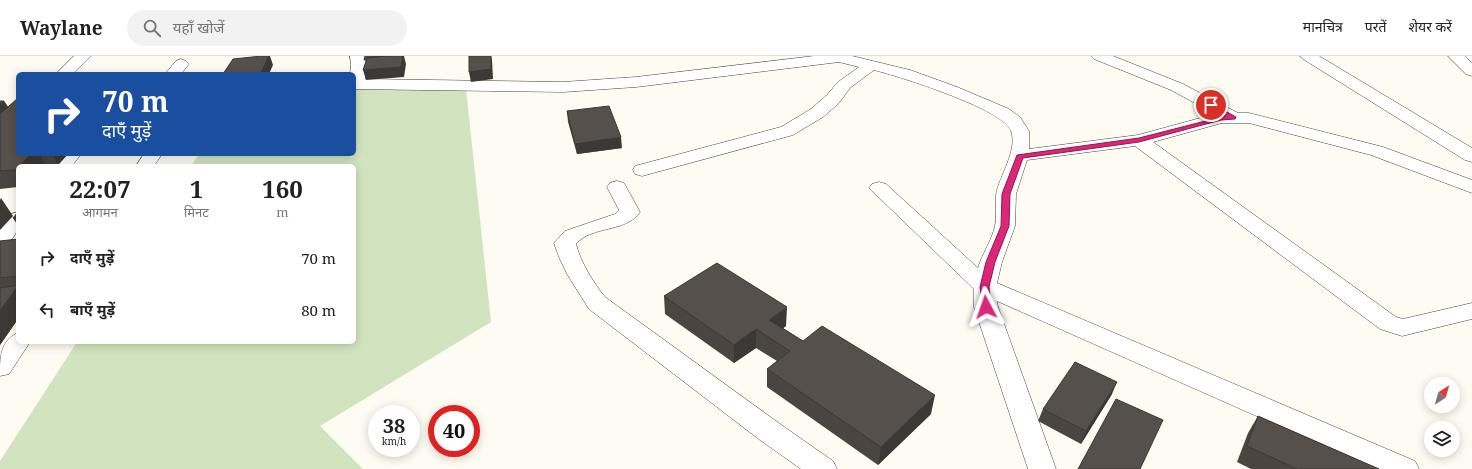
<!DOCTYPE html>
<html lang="hi">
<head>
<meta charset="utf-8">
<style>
  :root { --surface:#fff; --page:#f2f2f2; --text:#222; --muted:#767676; --line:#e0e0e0 }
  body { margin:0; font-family:"Noto Serif","Noto Sans Devanagari",serif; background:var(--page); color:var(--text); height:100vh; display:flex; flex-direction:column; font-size:15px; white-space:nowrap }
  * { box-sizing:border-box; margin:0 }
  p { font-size:13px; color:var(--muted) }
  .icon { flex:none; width:22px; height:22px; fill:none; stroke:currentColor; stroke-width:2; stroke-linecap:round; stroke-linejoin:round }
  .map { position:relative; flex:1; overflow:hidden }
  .side { position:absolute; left:16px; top:108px; width:340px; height:180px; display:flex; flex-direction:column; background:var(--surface); border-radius:6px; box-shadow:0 2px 10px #0003 }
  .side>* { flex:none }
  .banner { position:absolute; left:16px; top:16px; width:340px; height:84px; border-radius:6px; box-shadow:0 2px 10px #0003; background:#1a4fa0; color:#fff; overflow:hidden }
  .needle { width:26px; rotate:37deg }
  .buttons { position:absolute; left:1424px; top:321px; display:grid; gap:8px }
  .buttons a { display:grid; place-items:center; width:36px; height:36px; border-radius:50%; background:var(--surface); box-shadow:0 2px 10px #0003; font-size:20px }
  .speed { position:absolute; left:368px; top:349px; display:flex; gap:8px; font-size:20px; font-weight:700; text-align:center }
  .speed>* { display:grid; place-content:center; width:52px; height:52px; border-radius:50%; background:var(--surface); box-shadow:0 2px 10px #0003; line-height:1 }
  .speed small { font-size:10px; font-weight:400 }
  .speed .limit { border:6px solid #d22; background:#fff; color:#111 }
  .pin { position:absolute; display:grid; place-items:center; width:34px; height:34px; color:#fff; margin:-17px; border:2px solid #fff; border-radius:50%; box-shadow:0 1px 4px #0007 }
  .me { position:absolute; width:44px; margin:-22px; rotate:356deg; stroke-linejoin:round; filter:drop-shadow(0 0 3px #0008) }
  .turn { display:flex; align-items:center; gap:14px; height:84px; padding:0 20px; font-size:18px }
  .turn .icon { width:52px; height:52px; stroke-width:2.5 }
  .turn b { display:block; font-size:28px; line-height:34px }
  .eta { display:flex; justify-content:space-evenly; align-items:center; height:68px; text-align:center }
  .eta b { font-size:24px; font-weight:700; line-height:28px }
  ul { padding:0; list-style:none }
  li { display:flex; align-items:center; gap:12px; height:52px; padding:0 20px }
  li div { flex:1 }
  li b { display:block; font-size:15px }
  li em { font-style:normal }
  header { display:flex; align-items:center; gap:24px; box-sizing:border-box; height:56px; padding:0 20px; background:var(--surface); border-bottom:1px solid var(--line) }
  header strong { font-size:19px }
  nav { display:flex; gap:22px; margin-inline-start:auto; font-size:14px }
  .search { width:280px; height:36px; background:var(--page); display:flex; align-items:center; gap:10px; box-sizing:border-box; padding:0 14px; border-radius:22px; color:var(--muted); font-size:15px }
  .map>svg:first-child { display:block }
  .green { fill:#d2e4bf }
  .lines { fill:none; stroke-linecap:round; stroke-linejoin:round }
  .minor-casing { stroke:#424242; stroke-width:1 }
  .minor { fill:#fff; fill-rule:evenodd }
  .wall { fill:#4a4541 }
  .shaded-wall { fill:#3c3835 }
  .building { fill:#56504c; stroke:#3c3835 }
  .route { fill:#db2777; stroke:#8e194d }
</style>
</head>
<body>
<header>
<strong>Waylane</strong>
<div class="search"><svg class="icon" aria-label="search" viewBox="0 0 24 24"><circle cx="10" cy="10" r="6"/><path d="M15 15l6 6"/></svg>यहाँ खोजें</div>
<nav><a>मानचित्र</a><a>परतें</a><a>शेयर करें</a></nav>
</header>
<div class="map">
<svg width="1472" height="413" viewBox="0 0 1472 413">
  <rect width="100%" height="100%" fill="#fdfbf2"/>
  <path class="green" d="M354,30L466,33L491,266L320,370L363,413H0V405L77,286H354V110H191L199,98H354Z"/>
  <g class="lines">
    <g class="minor-casing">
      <path id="minor" d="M74,0H91L73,18H56Z
        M350,0H366L367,9L365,23L563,26L636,21L814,0H852L910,14L957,31L1009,53L1020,61L1029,75V93L1138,79L1215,58L1171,34L1094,3L1091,0H1113L1183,28L1238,57H1249L1383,91L1472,124V137L1371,99L1249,67H1222L1153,86L1396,261L1403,263L1472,247V263L1402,280L1380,273L1135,90L1027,104L1016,138L1015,170L1002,206L997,227L1415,405L1419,413H1376L997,245L998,251L1056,413H1028L974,251V233L869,132L872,128L879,126L886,128L978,212C982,198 992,184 995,170C997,160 995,149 996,139C999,120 1018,95 1011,75C1004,53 898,20 874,14L850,32L839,47L823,61L793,79L642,120L635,118L633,114L635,110L781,71L811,53L827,39L838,26L859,11L839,6L636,31L563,36L354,33V18H350L351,9Z
        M1300,0H1319L1472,92V106L1465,104L1303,3Z
        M1448,0H1465L1472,7V20L1466,18Z
        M181,3L186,5L189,8L181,18H165L176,5Z
        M62,98H81L72,110H53Z
        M144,98H162L154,110H136Z
        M617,125L624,127L640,156C626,177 592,169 576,188C581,207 593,226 605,241L780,368L833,405L837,413H801L760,384L589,253L567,218L559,201L554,187L565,175L615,158L619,154L607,131L610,127Z
        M18,156C18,172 18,185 0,189V170L11,158Z
        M18,277V286H30L9,318L0,320C0,302 0,284 18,277Z"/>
    </g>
    <use href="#minor" class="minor"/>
  </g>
  <path class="wall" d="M0,45H4L8,51L18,98H68L58,109L18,110V131L0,133Z
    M567,55L622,92L577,98L568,66Z
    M18,156V170L13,162Z
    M18,183V263L0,289V185Z
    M664,240L786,270L783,272L803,285L931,358L878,409L767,331V313L777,305L756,292L734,307L665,258Z
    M1112,338L1081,388L1038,365L1043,353Z
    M1258,360L1379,413H1251L1237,406L1248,377Z"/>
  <path class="shaded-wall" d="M269,0H270L273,9L269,18H249Z
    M403,0H404L406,8L404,21L366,24L363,14Z
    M491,0L492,4L493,23L471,26L469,16Z
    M4,45L13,58L0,70V49Z
    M621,81L622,92L577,98L575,88Z
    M31,98H39L46,109V110H19Z
    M52,98H68L58,109Z
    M18,111V119L15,114Z
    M1,142L13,160L0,174V144Z
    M18,230V263L0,289V255Z
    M787,251L786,270L770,282L769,264Z
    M756,273V292L734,307V289Z
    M1117,326L1112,338L1081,388L1086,375Z
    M935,339L931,358L878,409L881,391Z"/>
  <path class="building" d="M262,0H269L261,17L249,18H223L233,3Z
    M365,0H385L367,2L366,4H364Z
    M385,0H403L401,11L363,14L367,2Z
    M469,0H491V13L469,16Z
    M18,42V98H31L15,114L0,115V58Z
    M0,45H4L0,49Z
    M609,50L621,81L575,88L567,55Z
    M18,156V161L13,162Z
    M18,183V220L0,222V185Z
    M717,207L787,251L769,264L803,285L822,270L935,339L881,391L767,313L790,295L756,273L734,289L664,240Z
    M18,229V230L0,255V232Z
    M1075,306L1117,326L1086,375L1043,353Z
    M1116,343L1163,364L1140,413H1078Z
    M1258,360L1379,413H1297L1247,390Z"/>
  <path class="route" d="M1211,47L1236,61L1235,63L1221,64L1139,86L1023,102L1010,138L1009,170L995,206L989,231L991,251L990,253H983L980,231L986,206L1001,170L1002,138L1017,99L1139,82L1225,60L1208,51L1207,49Z"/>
</svg>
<div class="buttons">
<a><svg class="needle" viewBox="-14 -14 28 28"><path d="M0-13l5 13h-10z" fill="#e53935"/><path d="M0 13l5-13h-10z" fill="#767676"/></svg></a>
<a><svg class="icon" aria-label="layers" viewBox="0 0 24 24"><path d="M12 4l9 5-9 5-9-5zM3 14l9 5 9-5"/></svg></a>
</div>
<div class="speed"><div>38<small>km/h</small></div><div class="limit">40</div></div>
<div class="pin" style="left:1211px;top:49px;background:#d93025"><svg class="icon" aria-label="arrive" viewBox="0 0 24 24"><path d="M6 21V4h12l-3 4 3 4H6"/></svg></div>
<svg class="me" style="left:986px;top:251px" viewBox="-20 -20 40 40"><path d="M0-17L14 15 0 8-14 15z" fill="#db2777" stroke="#fff" stroke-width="4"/></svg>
<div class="banner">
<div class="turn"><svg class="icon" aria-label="right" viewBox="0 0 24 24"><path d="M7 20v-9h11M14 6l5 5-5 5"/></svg><div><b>70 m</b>दाएँ मुड़ें</div></div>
</div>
<section class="side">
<div class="eta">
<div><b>22:07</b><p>आगमन</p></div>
<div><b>1</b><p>मिनट</p></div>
<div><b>160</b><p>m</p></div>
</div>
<ul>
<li><svg class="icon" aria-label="right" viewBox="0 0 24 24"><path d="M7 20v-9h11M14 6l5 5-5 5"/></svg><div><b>दाएँ मुड़ें</b></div><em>70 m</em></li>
<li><svg class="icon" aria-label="left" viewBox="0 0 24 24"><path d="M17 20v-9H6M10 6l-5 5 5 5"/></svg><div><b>बाएँ मुड़ें</b></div><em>80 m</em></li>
</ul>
</section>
</div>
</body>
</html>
